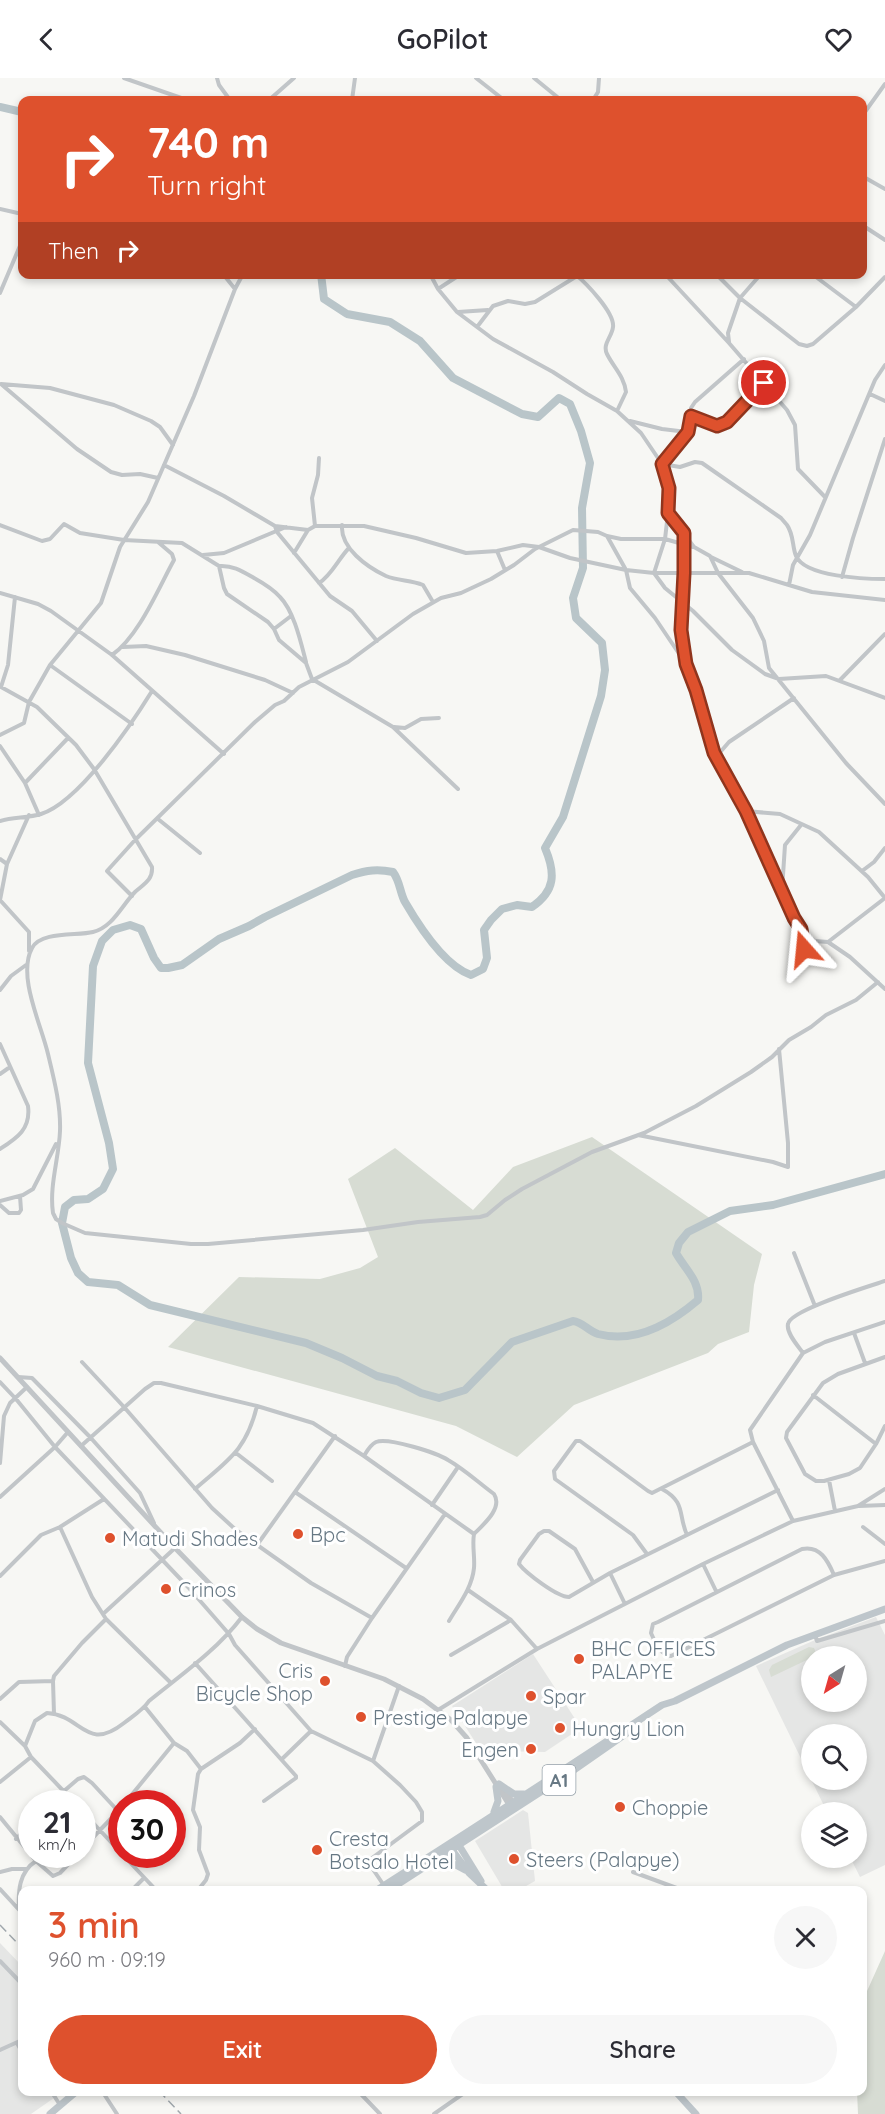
<!DOCTYPE html>
<html lang="en">
<head>
<meta charset="utf-8">
<style>
  :root { --surface:#fff; --page:#f7f7f7; --text:#2b2b33; --muted:#7c7c81; --accent:#de512d }
  body { margin:0; font-family:Quicksand,sans-serif; background:var(--page); color:var(--text); height:100vh; display:flex; flex-direction:column; font-size:22px; white-space:nowrap }
  * { box-sizing:border-box; margin:0 }
  p { font-size:20px; color:var(--muted) }
  .icon { flex:none; width:33px; height:33px; fill:none; stroke:currentColor; stroke-width:2; stroke-linecap:round; stroke-linejoin:round }
  .map { position:relative; flex:1; overflow:hidden }
  .details { position:absolute; left:18px; top:1808px; width:849px; height:210px; display:flex; flex-direction:column; background:var(--surface); border-radius:12px; box-shadow:0 3px 9px #0003 }
  .details>* { flex:none }
  .banner { position:absolute; left:18px; top:18px; width:849px; height:183px; border-radius:12px; box-shadow:0 3px 9px #0003; background:#de512d; color:#fff; overflow:hidden }
  .needle { width:39px; rotate:217deg }
  .tools { position:absolute; left:801px; top:1568px; display:grid; gap:12px }
  .tools a { display:grid; place-items:center; width:66px; height:66px; border-radius:50%; background:var(--surface); box-shadow:0 3px 9px #0003; font-size:30px }
  .speed { position:absolute; left:18px; top:1712px; display:flex; gap:12px; font-size:30px; font-weight:700; text-align:center }
  .speed>* { display:grid; place-content:center; width:78px; height:78px; border-radius:50%; background:var(--surface); box-shadow:0 3px 9px #0003; line-height:1 }
  .speed small { font-size:15px; font-weight:400 }
  .speed .limit { border:9px solid #d22; background:#fff; color:#111 }
  .pin { position:absolute; display:grid; place-items:center; width:51px; height:51px; color:#fff; margin:-26px; border:3px solid #fff; border-radius:50%; box-shadow:0 2px 6px #0007 }
  .me { position:absolute; width:66px; margin:-33px; rotate:342deg; stroke-linejoin:round; filter:drop-shadow(0 0 4px #0008) }
  .turn { display:flex; align-items:center; gap:21px; height:126px; padding:0 30px; font-size:27px }
  .turn .icon { width:78px; height:78px; stroke-width:2.5 }
  .turn b { display:block; font-size:42px; line-height:51px }
  .then { display:flex; align-items:center; height:57px; padding:0 30px; background:#0003; gap:12px; font-size:22px }
  .round { display:grid; place-items:center; flex:none; width:63px; height:63px; border-radius:32px; background:var(--page) }
  .overview { display:flex; align-items:center; justify-content:space-between; height:102px; padding:0 30px }
  h1 { font-size:36px; font-weight:600; line-height:45px; color:var(--accent) }
  .cta { display:flex; gap:12px; margin-top:auto; padding:12px 30px }
  .cta a { flex:1; height:69px; border-radius:36px; background:var(--accent); color:#fff; font-size:24px; font-weight:600; line-height:69px; text-align:center }
  .cta a+a { background:var(--page); color:var(--text) }
  header { display:flex; justify-content:space-between; align-items:center; height:78px; padding:0 30px; background:var(--surface); font-size:27px; font-weight:600 }
  .map>svg:first-child { display:block }
  .built { fill:#e5e6e5; fill-rule:evenodd }
  .green { fill:#d7dcd3 }
  .lines { fill:none; stroke-linecap:round; stroke-linejoin:round }
  .river { stroke:#b9c5c9; stroke-width:8 }
  .minor { stroke:#c1c5c8; stroke-width:4 }
  .tertiary { stroke:#c1c5c8; stroke-width:5 }
  .trunk { stroke:#bec6cb; stroke-width:7 }
  .rail { stroke:#a0a7ac; stroke-width:1.5; stroke-dasharray:9 4.5; stroke-linecap:butt }
  .route-casing { stroke:#90351d; stroke-width:15 }
  .route { stroke:#de512d; stroke-width:10 }
  .poi-dot { fill:#de512d; stroke:#fff; stroke-width:2 }
  .labels { text-anchor:middle; dominant-baseline:central; stroke-width:6; stroke-linejoin:round; paint-order:stroke }
  .shield { fill:#fff; stroke:#95a0a9; stroke-width:1.5 }
  .shield-label { font-size:18px; font-weight:bold; fill:#677884 }
  .poi-label { font-size:20px; fill:#677884; stroke:#fff; text-anchor:start }
</style>
</head>
<body>
<header><svg class="icon" aria-label="back" viewBox="0 0 24 24"><path d="M15 5l-7 7 7 7"/></svg>GoPilot<svg class="icon" aria-label="heart" viewBox="0 0 24 24"><path d="M12 20l-8-8c-3-5 5-10 8-4 3-6 11-1 8 4z"/></svg></header>
<div class="map">
<svg width="885" height="2036" viewBox="0 0 885 2036">
  <rect width="100%" height="100%" fill="#f7f7f4"/>
  <path class="built" d="M876,1539L885,1557V1787L860,1799L850,1779H856V1734H827L756,1588L815,1562ZM812,1578H856V1623H812ZM812,1656H856V1701H812Z
    M533,1576L581,1650L545,1674L495,1673L485,1679L452,1628Z
    M523,1732L528,1735L535,1803L519,1812H504L475,1763Z
    M0,1865L22,1888V2013H64L31,2036H0Z"/>
  <path class="green" d="M592,1059L762,1176L754,1207L749,1254L718,1266L708,1275L574,1327L517,1379L456,1348L168,1269L239,1199L320,1201L360,1190L378,1179L348,1101L395,1070L473,1132L513,1089Z
    M809,1569L814,1570L817,1577L812,1578L811,1580L771,1599L769,1592L772,1587Z
    M885,1873V2036H858L857,2013H862L863,1922Z"/>
  <g class="lines">
    <path class="river" d="M0,29L22,34
      M321,196L324,221L347,236L390,244L420,263L453,300L522,336L538,339L559,320L570,326L581,353L590,385L582,430L583,490L573,520L576,540L602,565L605,592L601,618L563,739L545,770C556,796 555,813 532,829L517,827L502,831L491,842L484,852L487,880L483,891L471,897C445,888 419,848 405,824C400,815 400,803 393,794C378,791 367,792 352,797L265,839L249,848L219,861L182,887L168,890H161L154,880L141,851L130,847L113,852L102,863L93,888L88,985L109,1065L113,1091L103,1111L88,1121L74,1122L65,1129L62,1145L71,1180L78,1195L88,1204L118,1207L150,1227L306,1265L342,1280L377,1298L397,1303L421,1315L439,1320L465,1312L512,1264L573,1243C583,1244 588,1253 598,1256C635,1266 670,1246 698,1222C700,1203 685,1191 676,1175L679,1165L688,1154L730,1133L773,1127L885,1096"/>
    <path class="minor" d="M124,0L187,22
      M217,0L219,7L230,22
      M476,0L504,22
      M534,0L561,22
      M269,22L294,0
      M352,22L355,0
      M593,22L598,14L599,0
      M862,38L885,6
      M862,98L885,111
      M0,131L22,136
      M862,147L885,162
      M223,196L235,211
      M430,196L438,211L457,234L493,261L553,294L587,316L617,333L641,355L662,386L669,410L668,435L694,469L710,478L718,495L753,540L764,563L769,590L846,685L885,726
      M575,196C586,205 615,235 613,249C612,259 602,266 607,276C614,290 624,298 626,314L617,333
      M665,196L729,265L787,332L795,347L798,391L825,419
      M716,196L740,220L799,266L807,268L813,266L856,229L885,199
      M812,196L856,229
      M438,211L461,196
      M0,215L22,163
      M458,234L488,232
      M477,249L493,228L508,223L525,226L535,224L577,198
      M729,264L728,255L740,220L761,196
      M1,306L77,371L111,394L122,397L140,396L158,400
      M1,306L50,310L114,327L151,343L160,349L173,367
      M870,316L885,323
      M691,338L717,348L727,343L764,305
      M630,343L662,351L687,354
      M663,385L688,354L691,330L695,324L744,281
      M662,386L680,389L695,384L702,385L781,440L787,447C794,457 792,468 796,478C805,499 866,501 885,501
      M164,387L224,418L275,448L308,452L315,448H364L416,460L466,475L497,473L523,467L539,469L570,480L626,492L654,495H749L812,514L885,522
      M668,435L665,461L654,495L665,510L693,533L732,572L765,596L779,601L826,598L885,620
      M0,447L42,463L50,461L64,446L80,455L124,462L182,465L219,488L224,510L227,516L268,544L274,551L279,562L306,585L312,601L393,649L458,711
      M342,447C340,470 367,489 386,498C398,503 411,502 423,507L433,524
      M275,448L277,454L330,518L352,533L377,563
      M315,448L312,420L318,397L319,380
      M684,455L681,552L685,583
      M607,458L621,461H665L693,469
      M497,473L505,492
      M294,475L308,452
      M203,477L224,475L286,449
      M711,479L742,494
      M219,488C233,487 242,493 254,500C263,505 273,511 280,519C294,533 301,565 306,584
      M842,499L853,460L885,361
      M319,505C331,498 339,480 349,470
      M789,507L793,487L810,457L875,302L885,287
      M0,515L38,526L51,533L112,577L224,676
      M15,519L8,587L1,609L37,629L76,667L94,691L152,789C153,802 144,806 135,814C122,827 113,849 93,854C77,858 41,853 32,870C17,898 41,946 48,976C54,1001 61,1028 60,1053C59,1080 49,1108 53,1135L56,1141L62,1145L85,1155L191,1166H208L363,1152L418,1144L480,1139L487,1137L505,1122L522,1111L592,1074L644,1055L696,1028L751,994L772,979L789,962L811,949L826,937L856,922L878,904
      M274,551L291,538
      M123,569L146,568L185,577L265,602L293,615
      M112,577C139,558 158,511 174,482L172,476L158,464
      M50,587L132,646
      M840,602L885,556
      M394,649L405,650L421,641L439,640
      M0,657L24,645L29,624L50,587L101,525L120,469L148,424L194,318L235,211L243,196
      M0,668L25,705L39,737
      M716,679L729,664L794,620
      M25,705L68,660
      M745,733L780,736L819,754L868,799L885,820
      M29,737L7,786L0,822L29,854V873
      M158,741L200,775
      M0,743C13,739 28,740 41,736C79,724 131,647 152,613
      M0,781L7,786
      M862,793L874,784L885,770
      M782,812L785,767L801,747
      M132,818L107,793L135,762L255,644L275,627L284,623L299,609L348,584L413,536L441,520L461,515L491,501L514,487L535,471L573,452L598,454L607,458L626,492L630,510L655,540L686,586L696,612L714,675L745,733L794,840L801,851L807,857L815,863L828,864L850,879L885,911
      M828,864L885,820
      M804,871L815,863
      M792,884L801,877L804,871L801,852
      M0,912L11,898L26,887
      M0,966L28,1028C31,1051 17,1060 0,1071
      M0,996L10,989
      M638,1057L773,1084L788,1089V1065L779,971
      M0,1123L23,1117L33,1111L56,1066
      M0,1127L9,1135H19L21,1132L20,1118
      M794,1175L815,1228
      M854,1255L865,1285
      M803,1275C798,1268 786,1255 788,1246C790,1232 870,1208 885,1203
      M885,1279L838,1296L823,1305L787,1354L786,1360L805,1396L816,1403H824L849,1396L860,1390L876,1366L885,1348
      M82,1284L124,1329L212,1430L236,1452L311,1505L372,1540
      M18,1299L32,1300L90,1359L140,1415L154,1445
      M0,1304L16,1321L55,1369L188,1509L229,1556L235,1567L311,1653L373,1683L400,1707L416,1724L422,1734V1743L372,1780L368,1784L385,1809
      M813,1317L876,1366
      M81,1368L145,1311L154,1305H161L257,1328L313,1345L364,1378L474,1456
      M236,1375L272,1403
      M364,1378C367,1373 370,1367 376,1364C388,1359 437,1375 448,1382C464,1391 479,1405 494,1416C503,1430 484,1446 474,1456C472,1467 475,1479 474,1490C472,1510 459,1526 449,1543
      M0,1385L4,1338L10,1325L27,1309
      M829,1402L835,1433
      M195,1411C228,1382 246,1373 257,1328
      M662,1411C686,1424 678,1437 687,1457
      M295,1414L406,1490
      M0,1419L55,1369L68,1354
      M432,1427L458,1389
      M859,1428L885,1427
      M793,1443L753,1364L750,1352L803,1275L825,1264L885,1244
      M60,1449L92,1519L106,1541L171,1605
      M863,1449L885,1466
      M257,1467L335,1358
      M647,1476L633,1457L555,1401L554,1393L576,1363H580L648,1413L652,1415L753,1364
      M703,1486L716,1513
      M610,1495L625,1526
      M834,1497C828,1483 820,1467 802,1471L658,1544L653,1546L651,1555C655,1564 660,1577 671,1578L834,1497L885,1483
      M0,1498L41,1457L60,1449L104,1421
      M593,1504L575,1471L549,1453H544L539,1456L520,1482L519,1486C526,1495 557,1519 569,1519L610,1495L778,1412
      M468,1512L511,1542L537,1571
      M103,1536L175,1470
      M815,1557L817,1563L885,1543
      M451,1577L511,1542
      M195,1585L296,1698V1700L264,1723
      M345,1588L347,1579L372,1540L445,1436
      M0,1621L19,1604L53,1603
      M145,1629L174,1665L187,1673L201,1691
      M438,1632L537,1571L703,1486L793,1443L858,1428L885,1411
      M54,1636L53,1603L54,1598L82,1565L106,1541
      M0,1644L25,1668L31,1679L75,1725
      M25,1668L35,1643L47,1635C82,1637 86,1675 124,1645C133,1638 143,1632 149,1623C181,1597 217,1572 242,1539
      M282,1681L311,1653
      M373,1683L399,1608
      M0,1704L31,1679
      M50,1725L78,1701L84,1699L92,1705L118,1733
      M125,1725L174,1665
      M82,1733L122,1776
      M0,1739L36,1783
      M16,1761L32,1745
      M82,1771L122,1729
      M122,1776L156,1812
      M0,1794L12,1791H27
      M633,1794L682,1812
      M0,1811L22,1835
      M132,1812L144,1800
      M198,1812L206,1802L208,1796L199,1772L200,1749L193,1732L198,1696L201,1691L240,1665L255,1651
      M19,1831C18,1813 19,1794 36,1783L53,1798L60,1795L78,1776
      M0,1883L22,1906
      M17,1965L22,1974
      M0,1972L22,1962
      M51,2013L60,2027
      M102,2013L117,2036
      M358,2013L380,2036
      M434,2036L467,2013"/>
    <path class="tertiary" d="M0,1280L175,1470L242,1539L257,1551L281,1565L384,1601L423,1621L451,1642L467,1660L511,1730
      M503,1710L515,1727"/>
    <path class="trunk" d="M499,1706L514,1716H524
      M494,1734L498,1723L496,1709
      M457,1764L481,1803
      M450,1769L469,1795L487,1812
      M433,1786L450,1784L465,1792
      M377,1812C473,1751 568,1689 662,1627L675,1623L787,1567L885,1531
      M389,1812L567,1697L633,1651
      M675,2013L696,2036
      M50,2036L77,2013"/>
    <path class="rail" d="M0,1847L22,1870
      M159,2013L181,2036"/>
  </g>
  <g class="lines">
    <g class="route-casing">
      <path id="route" d="M764,305L727,344L717,348L691,338L688,354L662,386L669,410L668,435L684,455V495L681,552L686,586L696,612L714,675L746,733L794,840L801,851L804,871"/>
    </g>
    <use href="#route" class="route"/>
  </g>
  <g class="poi-dot">
    <circle cx="298" cy="1456" r="6"/>
    <circle cx="110" cy="1460" r="6"/>
    <circle cx="166" cy="1511" r="6"/>
    <circle cx="579" cy="1581" r="6"/>
    <circle cx="325" cy="1603" r="6"/>
    <circle cx="531" cy="1618" r="6"/>
    <circle cx="361" cy="1639" r="6"/>
    <circle cx="560" cy="1650" r="6"/>
    <circle cx="531" cy="1671" r="6"/>
    <circle cx="620" cy="1729" r="6"/>
    <circle cx="317" cy="1772" r="6"/>
    <circle cx="514" cy="1781" r="6"/>
  </g>
  <g class="labels">
    <rect class="shield" x="542.5" y="1687" width="33" height="30" rx="4.5"/>
    <g class="shield-label">
      <text x="559" y="1702">A1</text>
    </g>
    <g class="poi-label">
      <text x="310" y="1456">Bpc</text>
      <text x="122" y="1460">Matudi Shades</text>
      <text x="178" y="1511">Crinos</text>
      <text x="591" y="1570">BHC OFFICES<tspan x="591" dy="23">PALAPYE</tspan></text>
      <text x="313" y="1592" text-anchor="end">Cris<tspan x="313" dy="23">Bicycle Shop</tspan></text>
      <text x="543" y="1618">Spar</text>
      <text x="373" y="1639">Prestige Palapye</text>
      <text x="572" y="1650">Hungry Lion</text>
      <text x="519" y="1671" text-anchor="end">Engen</text>
      <text x="632" y="1729">Choppie</text>
      <text x="329" y="1760">Cresta<tspan x="329" dy="23">Botsalo Hotel</tspan></text>
      <text x="526" y="1781">Steers (Palapye)</text>
    </g>
  </g>
</svg>
<div class="tools">
<a><svg class="needle" viewBox="-14 -14 28 28"><path d="M0-13l5 13h-10z" fill="#e53935"/><path d="M0 13l5-13h-10z" fill="#7c7c81"/></svg></a>
<a><svg class="icon" aria-label="search" viewBox="0 0 24 24"><circle cx="10" cy="10" r="6"/><path d="M15 15l6 6"/></svg></a>
<a><svg class="icon" aria-label="layers" viewBox="0 0 24 24"><path d="M12 4l9 5-9 5-9-5zM3 14l9 5 9-5"/></svg></a>
</div>
<div class="speed"><div>21<small>km/h</small></div><div class="limit">30</div></div>
<div class="pin" style="left:764px;top:305px;background:#d93025"><svg class="icon" aria-label="arrive" viewBox="0 0 24 24"><path d="M6 21V4h12l-3 4 3 4H6"/></svg></div>
<svg class="me" style="left:804px;top:871px" viewBox="-20 -20 40 40"><path d="M0-17L14 15 0 8-14 15z" fill="#de512d" stroke="#fff" stroke-width="4"/></svg>
<div class="banner">
<div class="turn"><svg class="icon" aria-label="right" viewBox="0 0 24 24"><path d="M7 20v-9h11M14 6l5 5-5 5"/></svg><div><b>740 m</b>Turn right</div></div>
<div class="then">Then<svg class="icon" aria-label="right" viewBox="0 0 24 24"><path d="M7 20v-9h11M14 6l5 5-5 5"/></svg></div>
</div>
<section class="details">
<div class="overview"><div><h1>3 min</h1><p>960 m · 09:19</p></div><a class="round"><svg class="icon" aria-label="close" viewBox="0 0 24 24"><path d="M6 6l12 12M18 6L6 18"/></svg></a></div>
<div class="cta"><a>Exit</a><a>Share</a></div>
</section>
</div>
</body>
</html>
